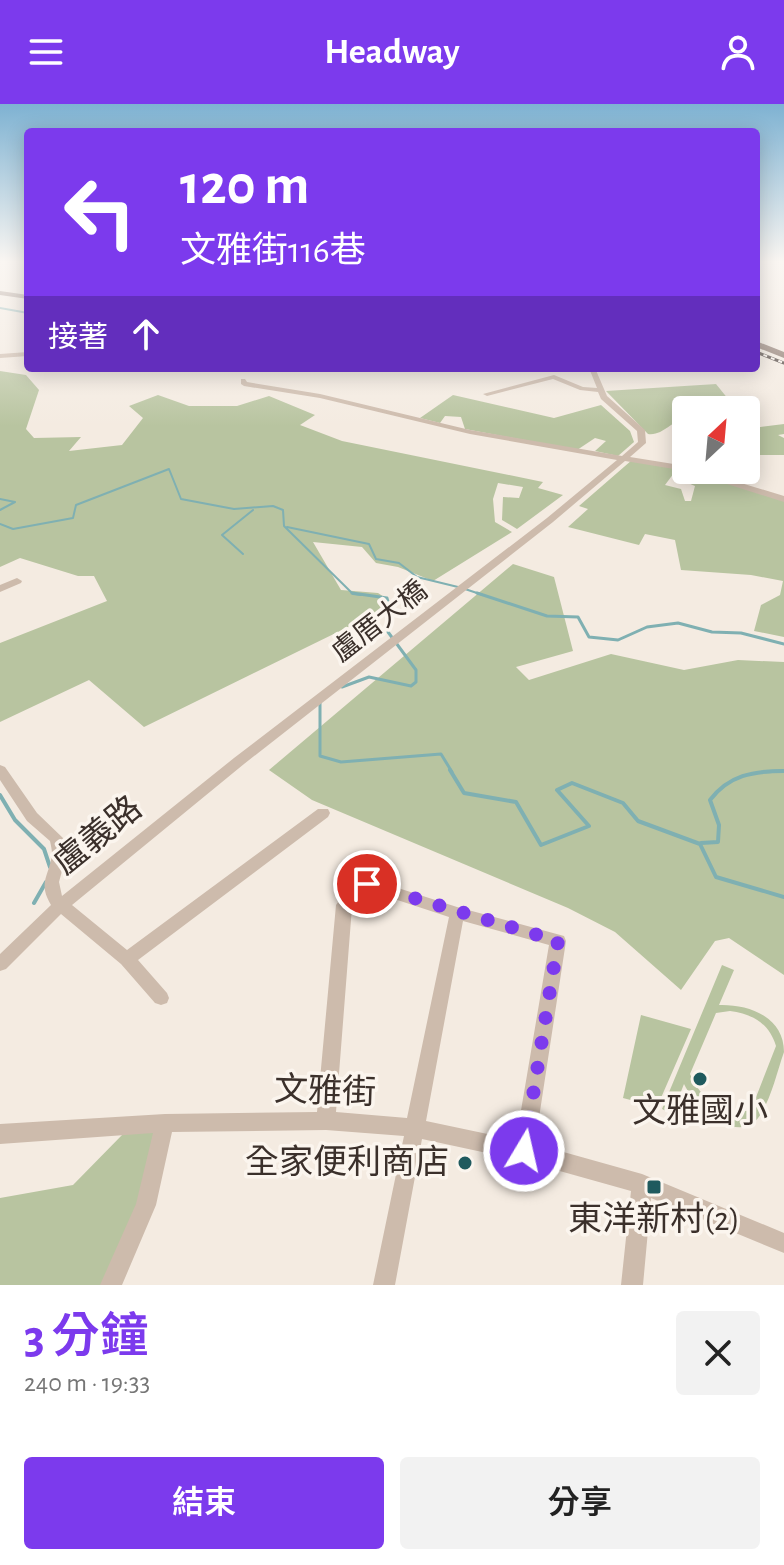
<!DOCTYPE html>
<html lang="zh-TW">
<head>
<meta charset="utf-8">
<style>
  :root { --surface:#fff; --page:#f2f2f2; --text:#222; --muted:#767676; --accent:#7c3aed }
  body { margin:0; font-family:"Alegreya Sans","Noto Sans TC",sans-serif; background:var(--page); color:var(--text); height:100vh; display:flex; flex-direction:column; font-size:30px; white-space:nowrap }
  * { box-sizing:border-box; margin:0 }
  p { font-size:26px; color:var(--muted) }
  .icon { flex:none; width:44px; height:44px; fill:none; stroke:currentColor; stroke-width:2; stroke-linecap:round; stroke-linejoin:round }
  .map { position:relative; height:1181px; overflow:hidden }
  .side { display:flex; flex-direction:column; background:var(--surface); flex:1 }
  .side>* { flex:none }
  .guide { position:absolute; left:24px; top:24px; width:736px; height:244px; border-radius:8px; box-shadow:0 4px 20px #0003; background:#7c3aed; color:#fff; overflow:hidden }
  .needle { width:52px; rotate:26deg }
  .fabs { position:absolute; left:672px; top:292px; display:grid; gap:16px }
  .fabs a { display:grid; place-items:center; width:88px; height:88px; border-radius:8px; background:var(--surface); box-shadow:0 4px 20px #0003; font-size:40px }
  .pin { position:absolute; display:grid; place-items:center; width:68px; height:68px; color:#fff; margin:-34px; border:4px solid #fff; border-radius:50%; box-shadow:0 2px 8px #0007 }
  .me { position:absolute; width:88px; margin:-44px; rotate:9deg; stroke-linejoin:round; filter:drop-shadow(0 0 6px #0008) }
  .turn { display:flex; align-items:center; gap:28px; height:168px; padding:0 24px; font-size:36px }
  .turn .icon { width:104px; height:104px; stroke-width:2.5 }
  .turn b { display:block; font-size:56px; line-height:68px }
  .then { display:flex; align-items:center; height:76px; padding:0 24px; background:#0003; gap:16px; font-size:30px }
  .round { display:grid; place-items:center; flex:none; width:84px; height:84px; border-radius:8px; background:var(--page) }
  .head { display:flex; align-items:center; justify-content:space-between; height:136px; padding:0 24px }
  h1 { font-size:48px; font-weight:600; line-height:60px; color:var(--accent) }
  .cta { display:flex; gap:16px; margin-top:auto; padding:16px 24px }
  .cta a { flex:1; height:92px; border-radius:8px; background:var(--accent); color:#fff; font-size:32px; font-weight:600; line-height:92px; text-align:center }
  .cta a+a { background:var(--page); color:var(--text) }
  header { display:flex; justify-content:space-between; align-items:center; height:104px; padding:0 24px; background:var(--accent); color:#fff; font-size:36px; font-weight:600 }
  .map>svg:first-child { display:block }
  .green { fill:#b8c4a0; fill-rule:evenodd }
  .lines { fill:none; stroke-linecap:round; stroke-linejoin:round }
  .stream-far2 { stroke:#7fb0b2; stroke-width:2 }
  .stream-far1 { stroke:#7fb0b2; stroke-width:3 }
  .stream { stroke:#7fb0b2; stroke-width:4 }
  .minor { fill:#cdbbac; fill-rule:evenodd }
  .major { fill:#7d675c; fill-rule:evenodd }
  .rail-casing { stroke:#3b302b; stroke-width:3 }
  .rail { stroke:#fbf5ee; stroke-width:2; stroke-dasharray:4; stroke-linecap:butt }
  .route { stroke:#7c3aed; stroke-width:14; stroke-dasharray:0 25.2 }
  .poi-dot { fill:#1f5a5e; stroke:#fbf5ee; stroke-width:3 }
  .labels { text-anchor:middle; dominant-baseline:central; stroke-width:7; stroke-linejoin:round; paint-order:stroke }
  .street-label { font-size:28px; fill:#3b302b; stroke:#fbf5ee }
  .near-street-label { font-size:34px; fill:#3b302b; stroke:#fbf5ee }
  .near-poi-label { font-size:34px; fill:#3b302b; stroke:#fbf5ee }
</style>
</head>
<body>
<header><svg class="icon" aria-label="menu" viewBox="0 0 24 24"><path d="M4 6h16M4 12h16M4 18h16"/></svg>Headway<svg class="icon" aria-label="person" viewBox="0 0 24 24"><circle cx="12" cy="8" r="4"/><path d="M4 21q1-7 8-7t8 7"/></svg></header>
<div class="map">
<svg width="784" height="1181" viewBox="0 0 784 1181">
  <rect width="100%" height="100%" fill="#f4ebe1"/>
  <path class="green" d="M0,267L26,271L39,286L26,325L34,334L81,333L69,347L122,341L143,314L129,302L158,291L189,302H237L269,292L315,311L300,321L342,337L543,378L538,384L563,391L517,425L502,416L503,393L519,394L523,383L498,379L493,395L495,418L512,428L433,477L398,463L376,459L362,443L313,438L341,486L378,489L395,500L144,623L89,576L0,618V539L107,497L94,472H78L20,454L0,463Z
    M716,280L737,306H686V315C671,316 664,332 648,330L606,287Z
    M453,291L554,314L601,301L630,327L634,338L618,352L595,347L606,337L595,334L577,346L465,325L461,313L445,312L440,319L420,314Z
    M746,318L753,324L784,320V330L778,331L784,334V351H746Z
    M632,356L677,365L665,381L681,385L685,397H691L695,382L688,379L695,369L784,397V533L754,527L761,501L780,491L783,477L751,471L681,466L675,436L645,430L639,441L568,423L588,405L579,402Z
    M513,460L554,473L573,547L516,563L529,576L611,550L684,566L738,556L784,558V871L729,834L715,837L681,886L615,828L568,804L312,696L269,666Z
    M722,861L734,866L719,901C749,900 784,913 784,948C777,968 772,991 762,1008C742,1046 695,1004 684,980L672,1010L662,1005ZM730,907C752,910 769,919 776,942L751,1006C721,1013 703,997 690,970L716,909Z
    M641,911L691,925L657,1003L623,994Z
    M155,1028L147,1082L112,1181H0V1094L73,1081L123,1030Z"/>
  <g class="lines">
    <path class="stream-far2" d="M0,204L28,209
      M0,395L15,398L0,406
      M0,420L13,425L73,414L76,401L169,365L181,395L234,405L273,402L283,406L284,422L353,490L361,491
      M287,423L369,440L376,455L399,459L417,473L458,483
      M243,450L222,431L253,406
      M465,485L483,491"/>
    <path class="stream-far1" d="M477,489L547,512L578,513L589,533L618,536L647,523L678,519L712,528L741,529L784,540
      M342,583L369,573L411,582L416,578V566L388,528L391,510L387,494L352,489
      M320,599V652L341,658L441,650L452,668
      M762,668L784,667"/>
    <path class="stream" d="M450,666L464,689L516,698L541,741L589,722L557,686L572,679L623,699L638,717L700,740L716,773L784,793
      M0,691L15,716L44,745L50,763
      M701,739L718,738L719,721L710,696C729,671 753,667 784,667
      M34,799L46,778"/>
    <path class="minor" d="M28,248V252L0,254V250Z
      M589,264H595L607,292L645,326L646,339L630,353L686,362V366H698L784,392V398L686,367L625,357L553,418L244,660L72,801L127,846L318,705H328L330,709L328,713L138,856L167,889L169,894L167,899L161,901L155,899L121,860L61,810L6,865L0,867V850L51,801C37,778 50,771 52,750C52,746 51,742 50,737L27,717L0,676V661L5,663L37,709L64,735L66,752L59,778L62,792L234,654L547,414L617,356L470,330L320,294L244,282L241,280V275H245L247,278L320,290L470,326L622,352L638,338L637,327L601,295L598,288L580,286L553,275L487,292L483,290L554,271L583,283L597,284Z
      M17,474L22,477L21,479L0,488V481Z
      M367,774L457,803L564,832L566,837L535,1040L642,1070L784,1129V1149L651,1094L643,1181H621L631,1087L524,1057L422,1035L395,1181H373L404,1032L326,1026L172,1028L156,1101L122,1181H100L136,1100L153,1029L0,1040V1020L165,1010L317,1008L336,801L339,797L362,776ZM370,787L449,813L407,1014L336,1008L352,803ZM463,817L549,841L516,1036L426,1017Z"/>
    <path class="major" d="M0,187L28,191V195L0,191Z
      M756,237L784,248V254L756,243Z"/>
    <g class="rail-casing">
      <path id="rail" d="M756,248L784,259"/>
    </g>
    <use href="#rail" class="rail"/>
  </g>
  <linearGradient id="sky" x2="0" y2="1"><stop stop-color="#7eb2d2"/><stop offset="0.49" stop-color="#faf6f2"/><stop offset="1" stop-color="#faf6f2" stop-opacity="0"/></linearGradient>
  <rect width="784" height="322" fill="url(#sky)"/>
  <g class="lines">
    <path class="route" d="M367,780L558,837L524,1047"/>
  </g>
  <g class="poi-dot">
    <circle cx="700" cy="975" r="8"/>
    <circle cx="465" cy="1059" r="8"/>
    <rect x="646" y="1075" width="16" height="16" rx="4"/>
  </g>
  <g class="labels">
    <g class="street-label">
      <text transform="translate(380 518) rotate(-38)">盧厝大橋</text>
    </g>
    <g class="near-street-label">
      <text transform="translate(98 732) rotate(-39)">盧義路</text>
      <text transform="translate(325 988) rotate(2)">文雅街</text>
    </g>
    <g class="near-poi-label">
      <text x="700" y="1008">文雅國小</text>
      <text x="449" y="1059" text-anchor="end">全家便利商店</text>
      <text x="654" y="1116">東洋新村(2)</text>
    </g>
  </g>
</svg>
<div class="fabs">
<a><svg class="needle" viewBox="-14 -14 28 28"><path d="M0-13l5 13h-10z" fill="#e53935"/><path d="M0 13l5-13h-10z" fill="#767676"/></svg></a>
</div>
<div class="pin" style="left:367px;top:780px;background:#d93025"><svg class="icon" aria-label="arrive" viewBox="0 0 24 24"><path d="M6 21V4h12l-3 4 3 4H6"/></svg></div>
<svg class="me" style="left:524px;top:1047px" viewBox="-20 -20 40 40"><circle r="17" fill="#7c3aed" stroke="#fff" stroke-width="3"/><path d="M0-11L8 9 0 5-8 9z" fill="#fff"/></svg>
<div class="guide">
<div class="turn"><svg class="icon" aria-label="left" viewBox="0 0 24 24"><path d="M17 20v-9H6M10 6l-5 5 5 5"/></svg><div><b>120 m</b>文雅街116巷</div></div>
<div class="then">接著<svg class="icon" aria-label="ahead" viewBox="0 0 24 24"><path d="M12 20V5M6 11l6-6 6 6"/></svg></div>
</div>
</div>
<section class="side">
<div class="head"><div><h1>3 分鐘</h1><p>240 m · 19:33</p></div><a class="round"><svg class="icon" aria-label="close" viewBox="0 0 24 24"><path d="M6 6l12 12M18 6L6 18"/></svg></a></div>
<div class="cta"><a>結束</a><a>分享</a></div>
</section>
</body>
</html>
